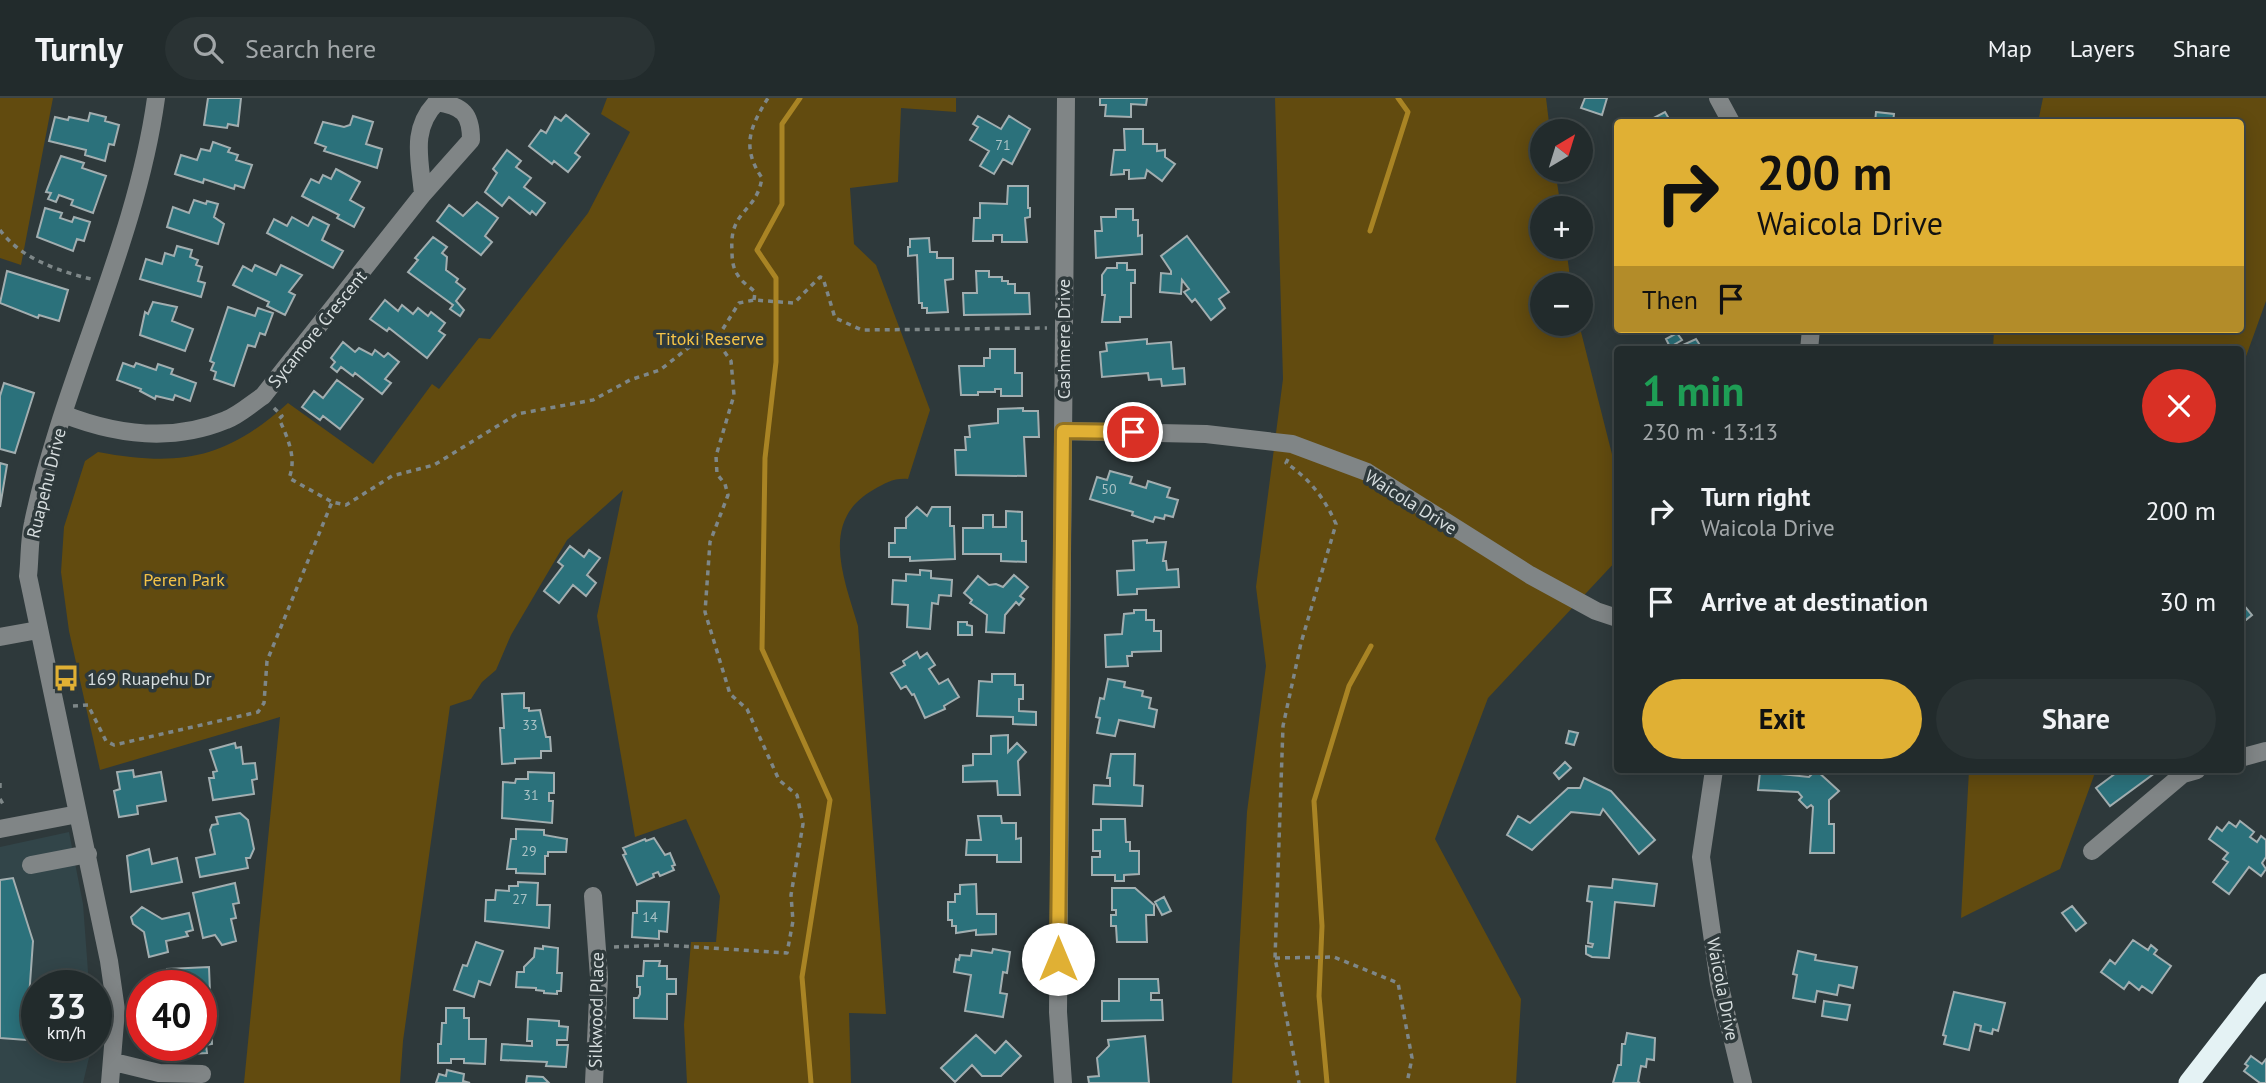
<!DOCTYPE html>
<html lang="en">
<head>
<meta charset="utf-8">
<style>
  :root { --surface:#222b2c; --page:#2a3334; --text:#f1f3f6; --muted:#a2a7a9; --line:#3f4748; --accent:#e0b034 }
  body { margin:0; font-family:"PT Sans",sans-serif; background:var(--page); color:var(--text); height:100vh; display:flex; flex-direction:column; font-size:26px; white-space:nowrap }
  * { box-sizing:border-box; margin:0 }
  p { font-size:23px; color:var(--muted) }
  .icon { flex:none; width:38px; height:38px; fill:none; stroke:currentColor; stroke-width:2; stroke-linecap:round; stroke-linejoin:round }
  .map { position:relative; flex:1; overflow:hidden }
  .side { position:absolute; left:1614px; top:248px; width:630px; height:427px; display:flex; flex-direction:column; background:var(--surface); border-radius:7px; box-shadow:0 4px 18px #0003,0 0 0 2px var(--line) }
  .side>* { flex:none }
  .hud { position:absolute; left:1614px; top:21px; width:630px; height:214px; border-radius:7px; box-shadow:0 4px 18px #0003,0 0 0 2px var(--line); background:#e0b034; color:#111; overflow:hidden }
  .needle { width:46px; rotate:38deg }
  .buttons { position:absolute; left:1530px; top:21px; display:grid; gap:14px }
  .buttons a { display:grid; place-items:center; width:63px; height:63px; border-radius:50%; background:var(--surface); box-shadow:0 4px 18px #0003,0 0 0 2px var(--line); font-size:35px }
  .speed { position:absolute; left:21px; top:872px; display:flex; gap:14px; font-size:35px; font-weight:700; text-align:center }
  .speed>* { display:grid; place-content:center; width:91px; height:91px; border-radius:50%; background:var(--surface); box-shadow:0 4px 18px #0003,0 0 0 2px var(--line); line-height:1 }
  .speed small { font-size:18px; font-weight:400 }
  .speed .limit { border:10px solid #d22; background:#fff; color:#111 }
  .pin { position:absolute; display:grid; place-items:center; width:60px; height:60px; color:#fff; margin:-30px; border:4px solid #fff; border-radius:50%; box-shadow:0 2px 7px #0007 }
  .me { position:absolute; width:77px; margin:-38px; rotate:0deg; stroke-linejoin:round; filter:drop-shadow(0 0 5px #0008) }
  .turn { display:flex; align-items:center; gap:24px; height:147px; padding:0 28px; font-size:32px }
  .turn .icon { width:91px; height:91px; stroke-width:2.5 }
  .turn b { display:block; font-size:49px; line-height:60px }
  .then { display:flex; align-items:center; height:66px; padding:0 28px; background:#0003; gap:14px; font-size:26px }
  .round { display:grid; place-items:center; flex:none; width:74px; height:74px; border-radius:37px; background:var(--page) }
  .overview { display:flex; align-items:center; justify-content:space-between; height:119px; padding:0 28px }
  h1 { font-size:42px; font-weight:600; line-height:52px; color:#1e9e55 }
  .button { display:flex; gap:14px; margin-top:auto; padding:14px 28px }
  .button a { flex:1; height:80px; border-radius:42px; background:var(--accent); color:#111; font-size:28px; font-weight:600; line-height:80px; text-align:center }
  .button a+a { background:var(--page); color:var(--text) }
  ul { padding:0; list-style:none }
  li { display:flex; align-items:center; gap:21px; height:91px; padding:0 28px }
  li div { flex:1 }
  li b { display:block; font-size:26px }
  li em { font-style:normal }
  header { display:flex; align-items:center; gap:42px; box-sizing:border-box; height:98px; padding:0 35px; background:var(--surface); border-bottom:2px solid var(--line) }
  header strong { font-size:33px }
  nav { display:flex; gap:38px; margin-inline-start:auto; font-size:24px }
  .search { width:490px; height:63px; background:var(--page); display:flex; align-items:center; gap:18px; box-sizing:border-box; padding:0 24px; border-radius:38px; color:var(--muted); font-size:26px }
  .map>svg:first-child { display:block }
  .built { fill:#324549 }
  .green { fill:#624b0f }
  .lines { fill:none; stroke-linecap:round; stroke-linejoin:round }
  .stream { stroke:#a98424; stroke-width:5 }
  .building { fill:#2b717b; stroke:#a2aeb0; stroke-width:2 }
  .path { stroke:#7e8788; stroke-width:3.5; stroke-dasharray:5 5; stroke-linecap:butt }
  .minor { stroke:#808586; stroke-width:18 }
  .highway { stroke:#e4f2f4; stroke-width:21 }
  .route-casing { stroke:#927222; stroke-width:18 }
  .route { stroke:#e0b034; stroke-width:12 }
  .labels { text-anchor:middle; dominant-baseline:central; stroke-width:7; stroke-linejoin:round; paint-order:stroke }
  .number-label { font-size:14px; fill:#abc2c5 }
  .street-label { font-size:18px; fill:#d6ddde; stroke:#2e393b }
  .park-label { font-size:18px; fill:#f5c347; stroke:#2e393b }
  .poi-label { font-size:18px; fill:#d6ddde; stroke:#2e393b; text-anchor:start }
</style>
</head>
<body>
<header>
<strong>Turnly</strong>
<div class="search"><svg class="icon" aria-label="search" viewBox="0 0 24 24"><circle cx="10" cy="10" r="6"/><path d="M15 15l6 6"/></svg>Search here</div>
<nav><a>Map</a><a>Layers</a><a>Share</a></nav>
</header>
<div class="map">
<svg width="2266" height="985" viewBox="0 0 2266 985">
  <rect width="100%" height="100%" fill="#2e393b"/>
  <path class="built" d="M69,734L83,806L89,887H37V947H92L83,985H0V749Z"/>
  <path class="green" d="M0,0H53L21,167L0,160Z
    M607,0H956V14L901,10L898,84L850,90L854,146L876,167L930,312L908,381C893,380 886,385 873,392C819,423 844,480 858,528L886,916L849,915L851,985H687L684,927L691,844H716L720,798L686,721L635,739L597,518L623,392L567,442L511,537L496,572L482,584L471,601L450,608L403,943L400,985H244L280,619L100,672L69,533L61,474L64,429L85,363L98,354C179,369 225,362 288,305L373,366L432,286L439,291L479,240L490,241L588,115L630,34L601,16Z
    M1275,0H1546L1550,33H1542V72H1555L1561,110H1542V149H1566L1571,187H1542V226H1579L1617,376V462L1488,600L1435,741L1521,901L1516,985H1232L1247,714L1266,568L1256,489L1283,281Z
    M2043,0H2266V203L2240,275V252H1993L1994,231H2240V24H2038Z
    M1969,672H2096L2060,771L1961,820Z"/>
  <g class="lines">
    <path class="stream" d="M800,0L782,26V106L757,152L776,180V264L765,360L762,551L830,702L802,879L811,985
      M1370,133L1408,14L1398,0
      M1327,985L1319,898L1322,828L1314,703L1349,588L1371,548"/>
  </g>
  <path class="building" d="M208,0H241L238,28L228,26L227,30L204,27Z
    M1100,0H1147L1146,7L1131,6V19L1105,18L1106,7H1100Z
    M1585,0H1607L1602,17L1581,10Z
    M1665,14L1671,24H1646Z
    M1876,14L1894,16L1893,24H1875Z
    M90,15L106,19L105,23L119,27L114,47L109,46L105,63L85,57L86,52L49,43L55,19L68,22L69,19L88,23Z
    M566,17L589,36L575,55L580,59L568,74L554,63L552,66L529,48L541,32L546,35L555,19L561,23Z
    M353,18L373,24L366,46L382,51L377,70L324,53L326,49L315,45L323,24L344,29L350,27Z
    M978,18L1001,31L1009,18L1030,31L1012,66L1003,61L994,76L980,68L989,53L970,42L978,29L973,26Z
    M1124,31H1143V46H1157V53L1165,52V59L1175,66L1162,83L1147,72L1145,80L1129,81V72H1124V76L1111,77L1114,52H1125Z
    M213,44L230,50L228,54L238,57L236,62L252,67L244,90L235,87L234,91L204,81L203,85L175,76L181,57L197,62L201,51L210,53Z
    M507,52L521,63L516,69L531,80L524,89L545,105L536,117L532,113L530,116L509,99L502,108L485,94L497,75L493,71Z
    M61,58L84,65L82,70L106,78L93,115L71,107L73,102L59,97L56,104L48,101L51,95L46,94Z
    M336,71L360,84L350,102L364,110L354,129L337,120L339,117L302,98L311,81L319,85L323,77L331,81Z
    M1008,88H1028V110H1030V119L1025,120L1027,144H1002V137H993V143H973L974,120H980V105L1007,106Z
    M194,102L206,106L207,103L218,106L214,119L224,126L218,146L167,129L173,109L189,115Z
    M477,104L498,120L485,138L492,144L481,157L437,123L449,107L463,118Z
    M45,110L62,115L60,120L72,124L74,119L90,124L84,143L77,141L73,153L37,139Z
    M1116,111H1133V122H1138V138L1142,137V156L1096,160L1095,133H1102L1101,119H1116Z
    M292,119L308,128L313,119L329,127L322,142L343,153L333,170L267,135L274,121L287,128Z
    M1187,138L1229,194L1219,201L1225,210L1211,222L1195,201L1192,204L1184,194L1189,191L1182,182L1181,196L1160,194L1161,175L1171,176V173L1161,158Z
    M433,139L447,149L442,155L447,159L446,172L458,181L456,184L465,191L456,203L464,212L460,218L450,211L453,207L408,174L418,162L415,160Z
    M929,140L930,154H937V160H953V181L945,182L948,214L927,215V210H922V205H919L917,157L908,158V149H910V141Z
    M177,148L192,152L190,159L198,162L196,167L202,169L198,183L205,185L201,199L140,181L146,161L162,166L165,155L174,158Z
    M1117,165H1127V172H1135V185H1131V219H1120V224H1102L1105,197H1102V177L1107,170H1117Z
    M255,167L276,177L281,167L302,177L289,194L295,197L285,217L267,208L269,204L233,187L243,168L252,173Z
    M7,173L68,192L59,223L39,217L38,220L0,205Z
    M976,173H989V179H1002V183H1008V186H1015V195H1029L1030,216L964,217L963,195H977Z
    M385,202L398,213L402,207L413,216L418,210L428,218L431,214L445,225L439,233L445,237L427,260L389,230L387,233L370,221Z
    M153,204L177,209L172,223L193,231L185,253L140,237L145,214L148,216Z
    M228,209L255,218L258,210L273,215L265,237L260,235L255,249L248,247L234,288L214,281L216,274L211,272L214,265L210,263Z
    M1677,235L1682,242L1670,249L1666,241Z
    M1147,241V246L1171,244L1173,271L1184,270L1185,286L1162,288L1161,281L1149,282L1148,275L1102,279L1100,254L1107,253L1106,245Z
    M1696,241L1703,252H1672Z
    M343,244L355,254L359,250L372,257L375,252L384,259L388,255L399,264L385,281L391,285L382,296L355,275L353,278L341,269L337,274L331,269L335,264L331,260Z
    M990,251H1015V275H1022V298H1001V291H995V294H978V297H961L959,268H984V260H990Z
    M123,265L134,269L136,265L156,272L158,266L173,271L171,276L196,285L190,303L175,297L173,302L156,298L155,301L140,293L141,291L117,282Z
    M337,282L363,301L340,331L323,318L320,322L302,309L314,293L323,300Z
    M4,285L34,295L15,355L0,351V298Z
    M1023,310V313H1038L1039,339H1024L1026,378L956,377L955,352H966L965,339H970L969,328L998,325V311Z
    M0,365L7,367L0,409Z
    M1110,373L1132,379L1130,385L1146,390L1148,383L1170,390L1167,399L1178,402L1173,419L1165,417L1164,421L1155,419L1153,424L1132,417L1133,414L1090,401L1097,379L1107,382Z
    M917,409L927,418L932,409H950V428H954L955,461L910,463V459H889V445H895V430H906V420Z
    M1006,413L1022,414V443H1026V464L1001,463V456H963V430H983V417H993V429H1006Z
    M1147,442V445L1166,444L1163,463H1166L1167,472L1178,471L1179,489L1137,491V496L1118,497L1117,473L1134,472L1133,443Z
    M570,448L584,459L589,452L600,460L587,477L596,485L586,498L573,487L559,505L544,493L563,468L558,464Z
    M920,472L931,473V480L952,482L951,498L939,497L938,506L932,505L930,531L907,529L908,507L892,506L893,482L906,483V476L920,477Z
    M1014,477L1028,489L1020,498L1024,501L1019,507L1016,504L1005,517L1004,535L986,534L987,517L970,505L972,502L964,495L978,478L989,487L996,486L1003,489Z
    M2242,505L2252,517L2241,526V534H2244L2243,548H2240Z
    M1134,512H1146V522H1154V533H1161V553L1132,554V558H1127L1128,568L1106,569L1105,537L1122,536L1124,516L1134,515Z
    M958,524H967V527L972,528V537H958Z
    M917,554L920,560L927,555L935,567L929,571L939,586L948,581L959,599L944,608L945,611L925,620L914,596L912,597L906,588L901,591L891,575L905,567L903,563Z
    M992,576H1015V587H1023V601H1019V613L1036,614V627L1013,626V619L977,618L979,583L992,584Z
    M1108,581L1125,584L1124,589L1143,593L1142,598L1151,600L1149,610L1157,612L1154,629L1119,622L1115,638L1097,635L1100,620L1096,619L1100,600L1104,601Z
    M524,595V610H529V613L540,612L546,639H550L551,653H541V660L515,661V665L502,666L500,630H504L502,596Z
    M1569,633L1578,635L1574,647L1566,645Z
    M1008,637V654L1017,645L1026,654L1018,663L1020,697H998L997,683L963,684V668L973,667V656H991V638Z
    M235,645L236,650L241,649L243,666L255,665L257,681L252,682L254,696L213,702L209,680H214L213,674L217,673L210,652Z
    M1111,656H1135L1134,687L1143,688L1142,708L1093,706L1094,687L1110,688V680H1107Z
    M1565,664L1571,670L1559,681L1554,675Z
    M133,672L134,679L161,674L166,703L137,708L138,716L119,719L114,693L120,691L117,674Z
    M1816,672L1839,693L1829,702V726H1834V755H1810L1813,709L1811,707L1807,710L1799,702L1802,699L1798,694L1758,692L1760,674L1809,679Z
    M2120,672L2121,674L2125,672H2159L2110,708L2096,690Z
    M528,674L554,675V695H549V703H553L552,725L502,720L503,684L515,685L516,681H528Z
    M1584,680L1611,693L1655,742L1639,756L1603,711L1600,717L1571,714L1532,752L1507,737L1518,718L1530,725L1568,690H1580Z
    M240,715L248,722L254,751L250,760H246L248,770L200,779L196,760L215,756L210,732L212,727L218,726L216,719Z
    M978,718H1001L1002,725H1016V741L1021,740V764H997V757H966L967,742H981Z
    M1101,721H1125L1126,744H1130V753H1139V776L1124,777V783H1115V777H1092V759H1100V753H1093V732H1101Z
    M2240,723L2254,734L2250,739L2257,744L2261,738L2266,742V759L2262,765L2266,771L2261,778L2249,769L2229,796L2213,784L2228,764L2223,761L2228,755L2209,741L2217,729L2222,733L2229,724L2236,729Z
    M516,731L544,732V737L567,741L566,754H548V758H545V776L516,775V771H507L511,741H516Z
    M654,740L665,757L670,755L675,767L672,768L674,772L660,778L658,774L653,776L654,779L637,787L623,757L626,756L623,750L645,741L646,743Z
    M149,751L152,766L177,760L182,784L131,794L127,758Z
    M13,780L33,843L26,942L0,940V782Z
    M1613,781L1657,786L1654,808L1615,804L1609,860L1592,859L1586,856V848L1592,849L1593,846L1588,845L1592,804L1587,803L1589,788L1612,790Z
    M518,784L538,785L537,807H550L549,830L485,823L486,802H495L496,792L509,793V788H518Z
    M235,785L239,805L233,806L236,820L231,821L236,843L222,847L215,837L203,840L193,795Z
    M976,786L977,816H996V836L976,837V832L956,835V828H952V822H948V804H955V796H960V787Z
    M1112,790H1135L1154,807V817H1146L1147,844H1117L1116,828H1111V817H1116V812H1112Z
    M1164,799L1171,813L1162,817L1155,804Z
    M637,803L669,804L667,834L659,833V841L632,839L633,815H637Z
    M2072,808L2086,825L2076,833L2062,815Z
    M142,809L162,821L189,815L193,832L186,834L188,838L166,843L168,854L149,859L144,834L133,826L131,819Z
    M2133,842L2148,852L2151,847L2157,852L2154,856L2171,868L2152,895L2142,888L2139,892L2129,884L2124,891L2101,874L2110,862L2115,866Z
    M476,844L503,853L490,887L479,883L474,899L454,892L463,867L467,868Z
    M543,848L558,850L557,875H562L561,893H557V896L544,895V893L536,892V890L516,889L517,874H524V869L534,859L535,850L543,851Z
    M993,851L1010,854L1007,875L1003,874L1000,895L1007,896L1003,919L965,913L971,877L954,874L956,861L959,862L960,857L971,858L972,852L992,855Z
    M1798,853L1816,857L1815,862L1857,869L1853,890L1839,887L1837,897L1817,893L1815,904L1793,900L1797,877L1793,876Z
    M644,863H660L659,868H667V881H676V896H667V921L634,920V900H638L640,896V889H637V878H643Z
    M209,869L212,946L206,947L207,955L168,957V947H201V887H168L167,871Z
    M1119,881H1158L1159,895H1151V902H1162L1163,922L1102,923V903H1119Z
    M1954,894L2005,905L1998,933L1993,931L1992,936L1980,933L1981,928L1975,926L1969,952L1944,946L1946,938L1943,937Z
    M1824,903L1850,907L1847,922L1822,918Z
    M446,910H464V920H469V941H486L485,966L464,965V961H451V965H438V946H441L442,925H446Z
    M528,921L559,923V928L568,929L567,942H557V947H568L566,969L546,968L547,964L501,962L502,946L532,948V943H527Z
    M1627,935L1655,940L1654,962L1647,961L1646,969L1641,968L1638,984L1640,985H1613L1618,967H1621L1622,946H1625Z
    M976,937L995,955L1006,943L1021,958L1001,978H982L972,967L955,984L941,970Z
    M1145,938L1149,985H1089L1088,979L1099,978L1097,960L1109,948L1108,942Z
    M2251,958L2262,966L2266,961V985H2260L2244,973L2248,968L2245,966Z
    M447,972L464,976L463,983L470,985H436L439,976L446,978Z
    M527,978L543,979L549,985H526Z"/>
  <g class="lines">
    <path class="path" d="M0,132C20,160 58,173 91,181
      M754,202L755,194C750,189 743,185 739,179C733,171 732,163 732,153C729,111 756,116 762,80C741,49 750,29 768,0
      M274,310L282,318L279,321C288,340 297,361 289,380L332,404L346,407L392,378L434,367L517,316L593,302L630,282L660,272L706,236L716,242L739,205L754,202L794,205L820,179L823,180L835,220L862,232L1047,230
      M1288,361L1286,365C1310,381 1325,401 1336,426L1301,545L1283,628L1275,860L1299,985
      M73,608L88,607L106,643L114,647L258,614L264,605L267,563L332,404
      M0,685V693
      M0,701L3,706L0,709
      M614,849L664,847L787,855L793,823L791,797L803,726L797,697L779,682L747,611L730,596L705,514L710,444L728,397L725,386L717,376L716,358L734,297L731,263L716,242
      M1275,860L1334,859L1398,885L1412,960L1407,985"/>
    <path class="minor" d="M1718,0L1731,24
      M1809,252L1811,231
      M63,316C116,337 173,344 226,322C239,317 251,306 263,298L423,96C420,62 410,31 437,4C463,8 471,16 471,42L423,96
      M1063,333L1206,336L1292,346L1367,374L1530,477L1596,513L1617,520
      M0,539L38,532
      M2240,660L2266,653
      M1714,672L1701,759L1719,885L1743,985
      M0,731L78,716
      M2092,753L2183,676L2197,672
      M31,767L88,756
      M593,798L599,879L594,985
      M96,913L116,912
      M114,964L159,975L202,976
      M110,985L116,912L109,863L28,478C30,461 29,442 33,425C63,281 136,146 156,0
      M1063,985L1058,914L1066,0"/>
    <path class="highway" d="M2189,985L2266,886"/>
  </g>
  <g class="lines">
    <g class="route-casing">
      <path id="route" d="M1058,861L1063,333L1133,334"/>
    </g>
    <use href="#route" class="route"/>
  </g>
  <defs>
    <g id="bus-bare" transform="scale(2.1)"><path d="M-5-6H5V4H4V6H2V4H-2V6H-4V4H-5ZM-3.5-4V0h7V-4ZM-3.5 1.2v1.5H-2V1.2ZM2 1.2v1.5H3.5V1.2Z" fill="#e0b034" stroke="#2e393b" stroke-width="2.5" paint-order="stroke"/></g>
  </defs>
  <g fill-rule="evenodd">
    <use href="#bus-bare" x="66" y="580"/>
  </g>
  <g class="labels">
    <g class="number-label">
      <text x="1003" y="47">71</text>
      <text x="1109" y="391">50</text>
      <text x="530" y="627">33</text>
      <text x="531" y="697">31</text>
      <text x="529" y="753">29</text>
      <text x="520" y="801">27</text>
      <text x="650" y="819">14</text>
    </g>
    <g class="street-label">
      <text transform="translate(317 231) rotate(-51)">Sycamore Crescent</text>
      <text transform="translate(1063 241) rotate(-90)">Cashmere Drive</text>
      <text transform="translate(46 385) rotate(-76)">Ruapehu Drive</text>
      <text transform="translate(1411 404) rotate(32)">Waicola Drive</text>
      <text transform="translate(1723 891) rotate(79)">Waicola Drive</text>
      <text transform="translate(596 912) rotate(-89)">Silkwood Place</text>
    </g>
    <g class="park-label">
      <text x="710" y="240">Titoki Reserve</text>
      <text x="184" y="481">Peren Park</text>
    </g>
    <g class="poi-label">
      <text x="87" y="580">169 Ruapehu Dr</text>
    </g>
  </g>
</svg>
<div class="buttons">
<a><svg class="needle" viewBox="-14 -14 28 28"><path d="M0-13l5 13h-10z" fill="#e53935"/><path d="M0 13l5-13h-10z" fill="#a2a7a9"/></svg></a>
<a>+</a>
<a>−</a>
</div>
<div class="speed"><div>33<small>km/h</small></div><div class="limit">40</div></div>
<div class="pin" style="left:1133px;top:334px;background:#d93025"><svg class="icon" aria-label="arrive" viewBox="0 0 24 24"><path d="M6 21V4h12l-3 4 3 4H6"/></svg></div>
<svg class="me" style="left:1058px;top:861px" viewBox="-20 -20 40 40"><circle r="19" fill="#fff"/><path d="M0-13L10 11 0 6-10 11z" fill="#e0b034"/></svg>
<div class="hud">
<div class="turn"><svg class="icon" aria-label="right" viewBox="0 0 24 24"><path d="M7 20v-9h11M14 6l5 5-5 5"/></svg><div><b>200 m</b>Waicola Drive</div></div>
<div class="then">Then<svg class="icon" aria-label="arrive" viewBox="0 0 24 24"><path d="M6 21V4h12l-3 4 3 4H6"/></svg></div>
</div>
<section class="side">
<div class="overview"><div><h1>1 min</h1><p>230 m · 13:13</p></div><a class="round" style="background:#d93025;color:#fff"><svg class="icon" aria-label="close" viewBox="0 0 24 24"><path d="M6 6l12 12M18 6L6 18"/></svg></a></div>
<ul>
<li><svg class="icon" aria-label="right" viewBox="0 0 24 24"><path d="M7 20v-9h11M14 6l5 5-5 5"/></svg><div><b>Turn right</b><p>Waicola Drive</p></div><em>200 m</em></li>
<li><svg class="icon" aria-label="arrive" viewBox="0 0 24 24"><path d="M6 21V4h12l-3 4 3 4H6"/></svg><div><b>Arrive at destination</b></div><em>30 m</em></li>
</ul>
<div class="button"><a>Exit</a><a>Share</a></div>
</section>
</div>
</body>
</html>
